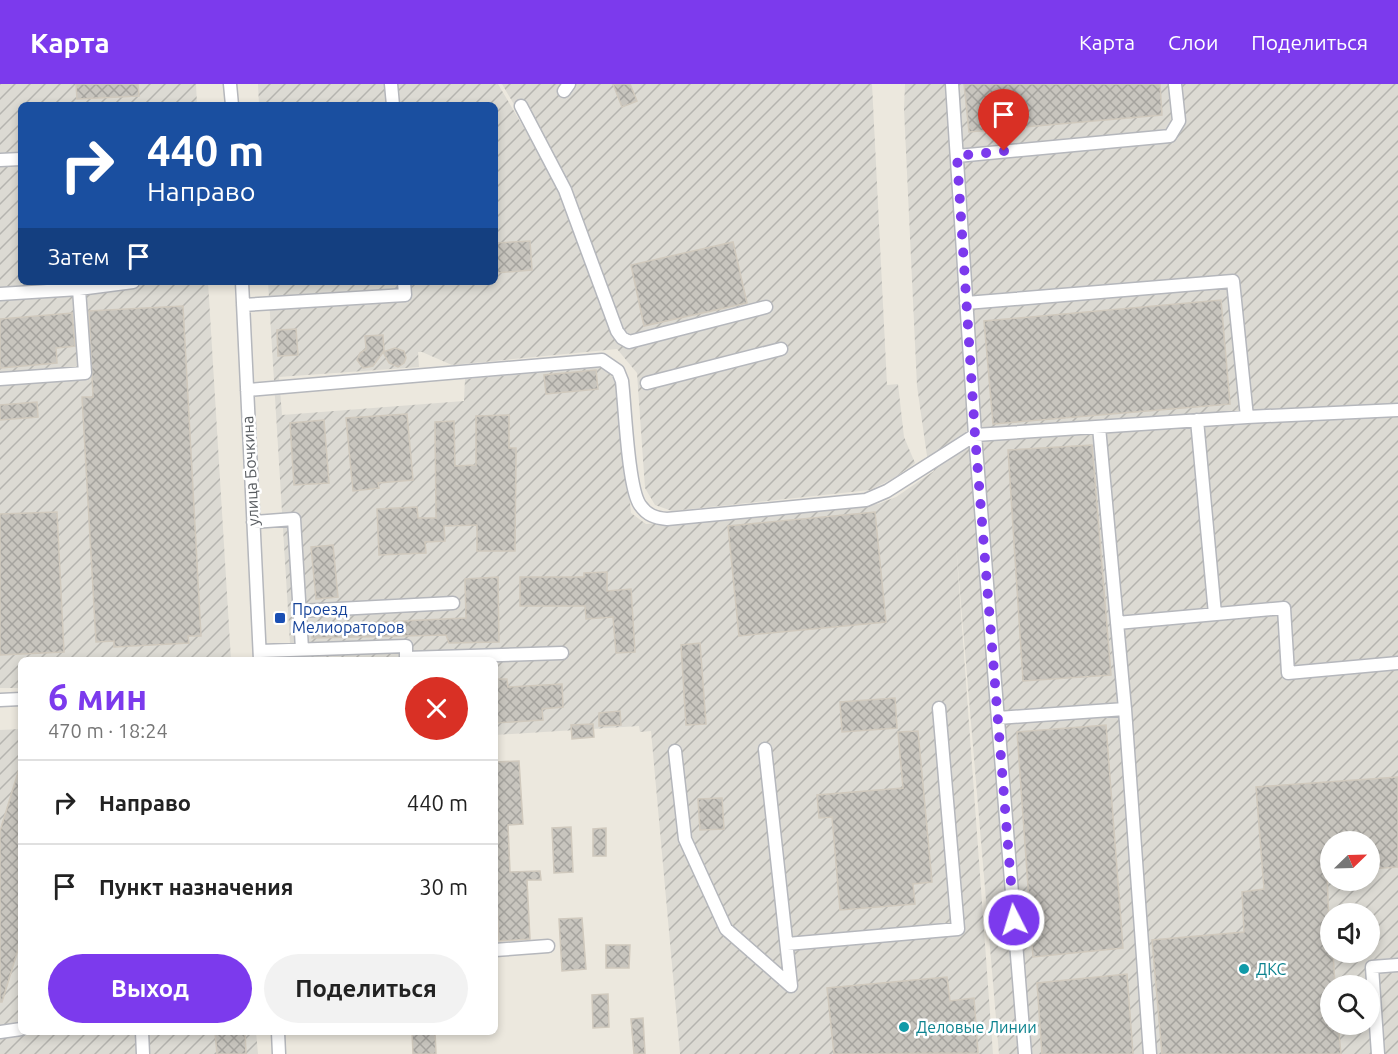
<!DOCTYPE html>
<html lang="ru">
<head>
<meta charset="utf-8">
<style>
  :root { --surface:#fff; --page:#f2f2f2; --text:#222; --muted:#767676; --line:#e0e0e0; --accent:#7c3aed }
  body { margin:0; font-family:Ubuntu,sans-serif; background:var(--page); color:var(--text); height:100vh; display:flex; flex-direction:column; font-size:22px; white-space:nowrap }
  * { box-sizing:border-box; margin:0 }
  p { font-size:20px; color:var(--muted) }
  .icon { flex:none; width:33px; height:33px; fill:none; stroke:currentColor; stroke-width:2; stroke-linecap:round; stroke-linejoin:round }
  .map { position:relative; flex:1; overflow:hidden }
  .side { position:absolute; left:18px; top:573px; width:480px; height:378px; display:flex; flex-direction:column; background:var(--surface); border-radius:9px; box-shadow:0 3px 9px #0003 }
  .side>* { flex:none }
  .guide { position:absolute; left:18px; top:18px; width:480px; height:183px; border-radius:9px; box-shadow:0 3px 9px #0003; background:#1a4fa0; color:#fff; overflow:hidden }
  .needle { width:39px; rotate:67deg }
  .tools { position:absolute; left:1320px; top:747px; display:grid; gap:12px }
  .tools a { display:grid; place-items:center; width:60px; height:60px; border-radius:50%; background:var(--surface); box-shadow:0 3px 9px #0003; font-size:30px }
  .pin { position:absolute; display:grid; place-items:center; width:51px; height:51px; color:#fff; margin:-62px -26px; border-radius:50% 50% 50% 0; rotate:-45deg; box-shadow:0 0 6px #0007 }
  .pin .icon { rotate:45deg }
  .me { position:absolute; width:66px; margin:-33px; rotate:355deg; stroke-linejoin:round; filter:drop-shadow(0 0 4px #0008) }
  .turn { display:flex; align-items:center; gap:21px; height:126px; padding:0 30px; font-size:27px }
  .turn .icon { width:78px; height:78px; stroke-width:2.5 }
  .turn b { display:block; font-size:42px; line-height:51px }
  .then { display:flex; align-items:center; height:57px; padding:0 30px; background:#0003; gap:12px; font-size:22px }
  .round { display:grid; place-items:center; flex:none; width:63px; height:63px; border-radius:32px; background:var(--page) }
  .summary { display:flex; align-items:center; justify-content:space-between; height:102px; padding:0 30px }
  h1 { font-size:36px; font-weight:700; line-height:45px; color:var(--accent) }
  .button { display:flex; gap:12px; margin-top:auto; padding:12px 30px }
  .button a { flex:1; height:69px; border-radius:36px; background:var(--accent); color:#fff; font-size:24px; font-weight:700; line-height:69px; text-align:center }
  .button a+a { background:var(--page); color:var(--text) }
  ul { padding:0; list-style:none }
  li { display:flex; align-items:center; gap:18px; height:84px; padding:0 30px; border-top:2px solid var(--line) }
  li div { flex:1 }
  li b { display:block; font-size:22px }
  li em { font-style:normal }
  header { display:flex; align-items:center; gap:36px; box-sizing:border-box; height:84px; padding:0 30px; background:var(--accent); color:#fff }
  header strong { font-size:28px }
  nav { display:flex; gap:33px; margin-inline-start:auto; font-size:21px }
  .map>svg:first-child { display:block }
  .industrial { fill:url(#industrial-furrows); fill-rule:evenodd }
  .building { fill:url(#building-cross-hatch); stroke:#d0c9bd; stroke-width:1.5 }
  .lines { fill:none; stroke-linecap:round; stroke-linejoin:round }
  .minor-casing { stroke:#b5b7bc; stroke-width:15 }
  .minor { stroke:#fff; stroke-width:12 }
  .route { stroke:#7c3aed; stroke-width:10; stroke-dasharray:0 18 }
  .transit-dot { fill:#1a4fb4; stroke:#fff; stroke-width:2 }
  .culture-dot { fill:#0f9aa8; stroke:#fff; stroke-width:2 }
  .labels { text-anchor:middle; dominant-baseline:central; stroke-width:5; stroke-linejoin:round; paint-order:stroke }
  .street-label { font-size:16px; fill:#585c60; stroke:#fff }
  .transit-label { font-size:16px; fill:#164399; stroke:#fff; text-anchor:start }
  .culture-label { font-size:16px; fill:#0d838f; stroke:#fff; text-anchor:start }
</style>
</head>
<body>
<header>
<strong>Карта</strong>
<nav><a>Карта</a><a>Слои</a><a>Поделиться</a></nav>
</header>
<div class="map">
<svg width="1398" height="970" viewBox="0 0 1398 970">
  <defs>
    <pattern id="industrial-furrows" width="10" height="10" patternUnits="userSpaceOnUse" patternTransform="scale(1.5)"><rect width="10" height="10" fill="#dcdad3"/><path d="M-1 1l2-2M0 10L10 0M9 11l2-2" fill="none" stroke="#b5b4af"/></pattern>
    <pattern id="building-cross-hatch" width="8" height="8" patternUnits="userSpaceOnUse" patternTransform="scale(1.5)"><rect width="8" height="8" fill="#c8c5be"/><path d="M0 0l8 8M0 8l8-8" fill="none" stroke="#a5a39e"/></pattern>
  </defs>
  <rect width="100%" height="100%" fill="#ece8de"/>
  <path class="industrial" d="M0,0H196L197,21H21V198H208L231,576H21V604H0Z
    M258,0H498L554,95L602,222L556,92L502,0H872L887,301L898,300L904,353L915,379L894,394L870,406L672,427L655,421L645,404L637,289L617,265L452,281L422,268H418L419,283L279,293L282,331L464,317L465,295L604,283L619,295L631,429L646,440L711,436L878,420L896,413L934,387L927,372L917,302L904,25L905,0H1398V970H999L956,461L993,970H680L651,647L640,648L639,642L495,651V576H291L268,198H495V21H259ZM1330,758H1370V796H1330ZM1330,830H1370V868H1330ZM1330,902H1370V940H1330Z
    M21,645V948H256L258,970H0V646Z"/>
  <path class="building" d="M76,0H138L139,12L77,15Z
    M613,0H630L637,17L622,23Z
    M964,0H1160L1162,31L969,48Z
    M530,157L532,186L496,189L495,159Z
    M733,158L747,219L644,242L631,181Z
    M1221,216L1230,320L993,340L984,237Z
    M183,222L201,552H188L189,559L114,563V557L96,558L82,313H93L89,227Z
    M72,229L75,262L56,264L57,279L0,284V235Z
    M296,245L298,271L278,272L277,246Z
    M383,251L384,267L373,282L363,284L357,276L360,269L366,265L365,252Z
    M395,264L404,267L406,274L404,279L398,283L389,279L383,268Z
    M596,286L598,305L546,310L544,291Z
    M37,318L38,333L0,336V321Z
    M407,330L413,396L378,399L379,404L353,407L346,334Z
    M509,331V364H516L515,467H477V441L444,442L445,457L425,458L426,469L379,471L377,425L417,423L418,434H436L435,338L454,337L455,382L476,381V332Z
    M324,336L329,399L294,401L290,339Z
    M1092,361L1111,591L1023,597L1008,366Z
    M57,428L64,568L0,571V430Z
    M875,428L886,538L739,552L728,442Z
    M333,461L338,513L316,515L311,463Z
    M607,488V507L631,505L635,568L616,569L613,533L586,535L585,522H520V493H584V489Z
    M498,493L499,558L449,559L446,551L312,554L313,541L466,534L465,495Z
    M700,559L706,640L686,641L681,561Z
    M495,595H507L508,603L562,600L563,623L542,625L543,636L495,639Z
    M895,614L897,644L842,648L840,618Z
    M620,627L621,641L599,642V629Z
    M593,640L594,653L572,655L571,641Z
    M1106,641L1123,864L1033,873L1017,648Z
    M918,647L932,798L913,800L915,820L840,826L832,733L819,734L817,711L903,704L898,648Z
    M519,677L523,740L508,741L510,788L540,787L541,796H527L530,855L499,857L495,779V678Z
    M19,685H21V856L2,918H0V747Z
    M1398,693V783L1370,785V758H1330V788H1327L1330,868H1333L1335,902H1330V940H1338L1341,970H1162L1152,856L1244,848L1242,808L1264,805L1256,703Z
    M722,714L724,745L700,746L698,715Z
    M571,743L573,788L554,789L552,744Z
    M606,744V772H593V745Z
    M582,834L586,885L562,887L559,835Z
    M606,861H630L629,884H606Z
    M1127,890L1133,970H1042L1037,899Z
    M947,893L950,917L974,914L978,969L834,970L827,904Z
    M608,910L609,943L593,944L592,911Z
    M643,934L645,970H634L631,935Z
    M215,948H245L246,970H217Z
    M412,948H435L436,970H413Z"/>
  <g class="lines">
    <g class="minor-casing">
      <path id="minor" d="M230,0L232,21
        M391,0L393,21
        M952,0L975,351L1025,970
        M564,7L569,0
        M521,22L565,106L617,247L622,254L629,258L766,223
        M957,72L1170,52L1179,37L1175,0
        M0,76L21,75
        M242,198L260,576
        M0,210L79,205L133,198
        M966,219L1233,197L1247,333
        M243,221L405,211L404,198
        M0,295L85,289L79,205
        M647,299L781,265
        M247,306L602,276L618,287L622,297C625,322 628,404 640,421C647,431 655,434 667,435L866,416L887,407L975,351L1247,333L1398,326
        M1197,336L1215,530
        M253,438L294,435L302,565
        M299,527L453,519
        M1117,539L1284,524L1288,589L1398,579
        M260,567L406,562V574L562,569
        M0,616L21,615
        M1125,625L1150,970
        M998,634L1125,625L1099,343
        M765,665L791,902
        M675,667L685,755L726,845L791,902
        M787,860L958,845L939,624
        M495,866L548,862
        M0,948L21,945
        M142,948L143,970
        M278,948L279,970
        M1378,970L1372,883L1398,881"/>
    </g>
    <use href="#minor" class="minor"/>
  </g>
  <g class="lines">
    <path class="route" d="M1004,67L957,72L975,351L1014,836"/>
  </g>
  <rect class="transit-dot" x="274" y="528" width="12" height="12" rx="3"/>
  <g class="culture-dot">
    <circle cx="1244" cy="885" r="6"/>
    <circle cx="904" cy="943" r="6"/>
  </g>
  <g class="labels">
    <g class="street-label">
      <text transform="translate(250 387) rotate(-93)">улица Бочкина</text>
    </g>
    <g class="transit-label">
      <text x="292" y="525">Проезд<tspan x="292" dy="18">Мелиораторов</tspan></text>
    </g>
    <g class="culture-label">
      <text x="1256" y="885">ДКС</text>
      <text x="916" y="943">Деловые Линии</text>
    </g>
  </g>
</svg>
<div class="tools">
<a><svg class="needle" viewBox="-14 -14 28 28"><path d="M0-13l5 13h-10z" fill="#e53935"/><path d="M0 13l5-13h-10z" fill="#767676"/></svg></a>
<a><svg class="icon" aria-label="sound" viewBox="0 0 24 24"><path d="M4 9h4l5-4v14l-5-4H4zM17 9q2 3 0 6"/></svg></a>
<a><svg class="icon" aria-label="search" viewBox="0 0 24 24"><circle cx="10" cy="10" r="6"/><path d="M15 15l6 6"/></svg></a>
</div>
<div class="pin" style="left:1004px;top:67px;background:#d93025"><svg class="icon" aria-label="arrive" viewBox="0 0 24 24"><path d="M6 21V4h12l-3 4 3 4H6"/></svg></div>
<svg class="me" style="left:1014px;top:836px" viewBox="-20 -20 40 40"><circle r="17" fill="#7c3aed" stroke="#fff" stroke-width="3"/><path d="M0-11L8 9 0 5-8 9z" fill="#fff"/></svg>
<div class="guide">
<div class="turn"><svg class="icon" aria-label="right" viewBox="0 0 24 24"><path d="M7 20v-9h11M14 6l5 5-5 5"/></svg><div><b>440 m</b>Направо</div></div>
<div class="then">Затем<svg class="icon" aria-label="arrive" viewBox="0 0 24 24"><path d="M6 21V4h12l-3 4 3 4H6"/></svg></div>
</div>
<section class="side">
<div class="summary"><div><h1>6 мин</h1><p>470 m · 18:24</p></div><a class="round" style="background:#d93025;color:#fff"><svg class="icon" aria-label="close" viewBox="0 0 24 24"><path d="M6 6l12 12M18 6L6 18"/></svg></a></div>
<ul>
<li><svg class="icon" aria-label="right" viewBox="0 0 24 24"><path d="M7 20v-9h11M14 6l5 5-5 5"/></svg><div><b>Направо</b></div><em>440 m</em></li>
<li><svg class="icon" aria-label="arrive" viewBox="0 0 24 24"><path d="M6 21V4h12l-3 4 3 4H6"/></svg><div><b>Пункт назначения</b></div><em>30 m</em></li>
</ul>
<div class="button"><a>Выход</a><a>Поделиться</a></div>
</section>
</div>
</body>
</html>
